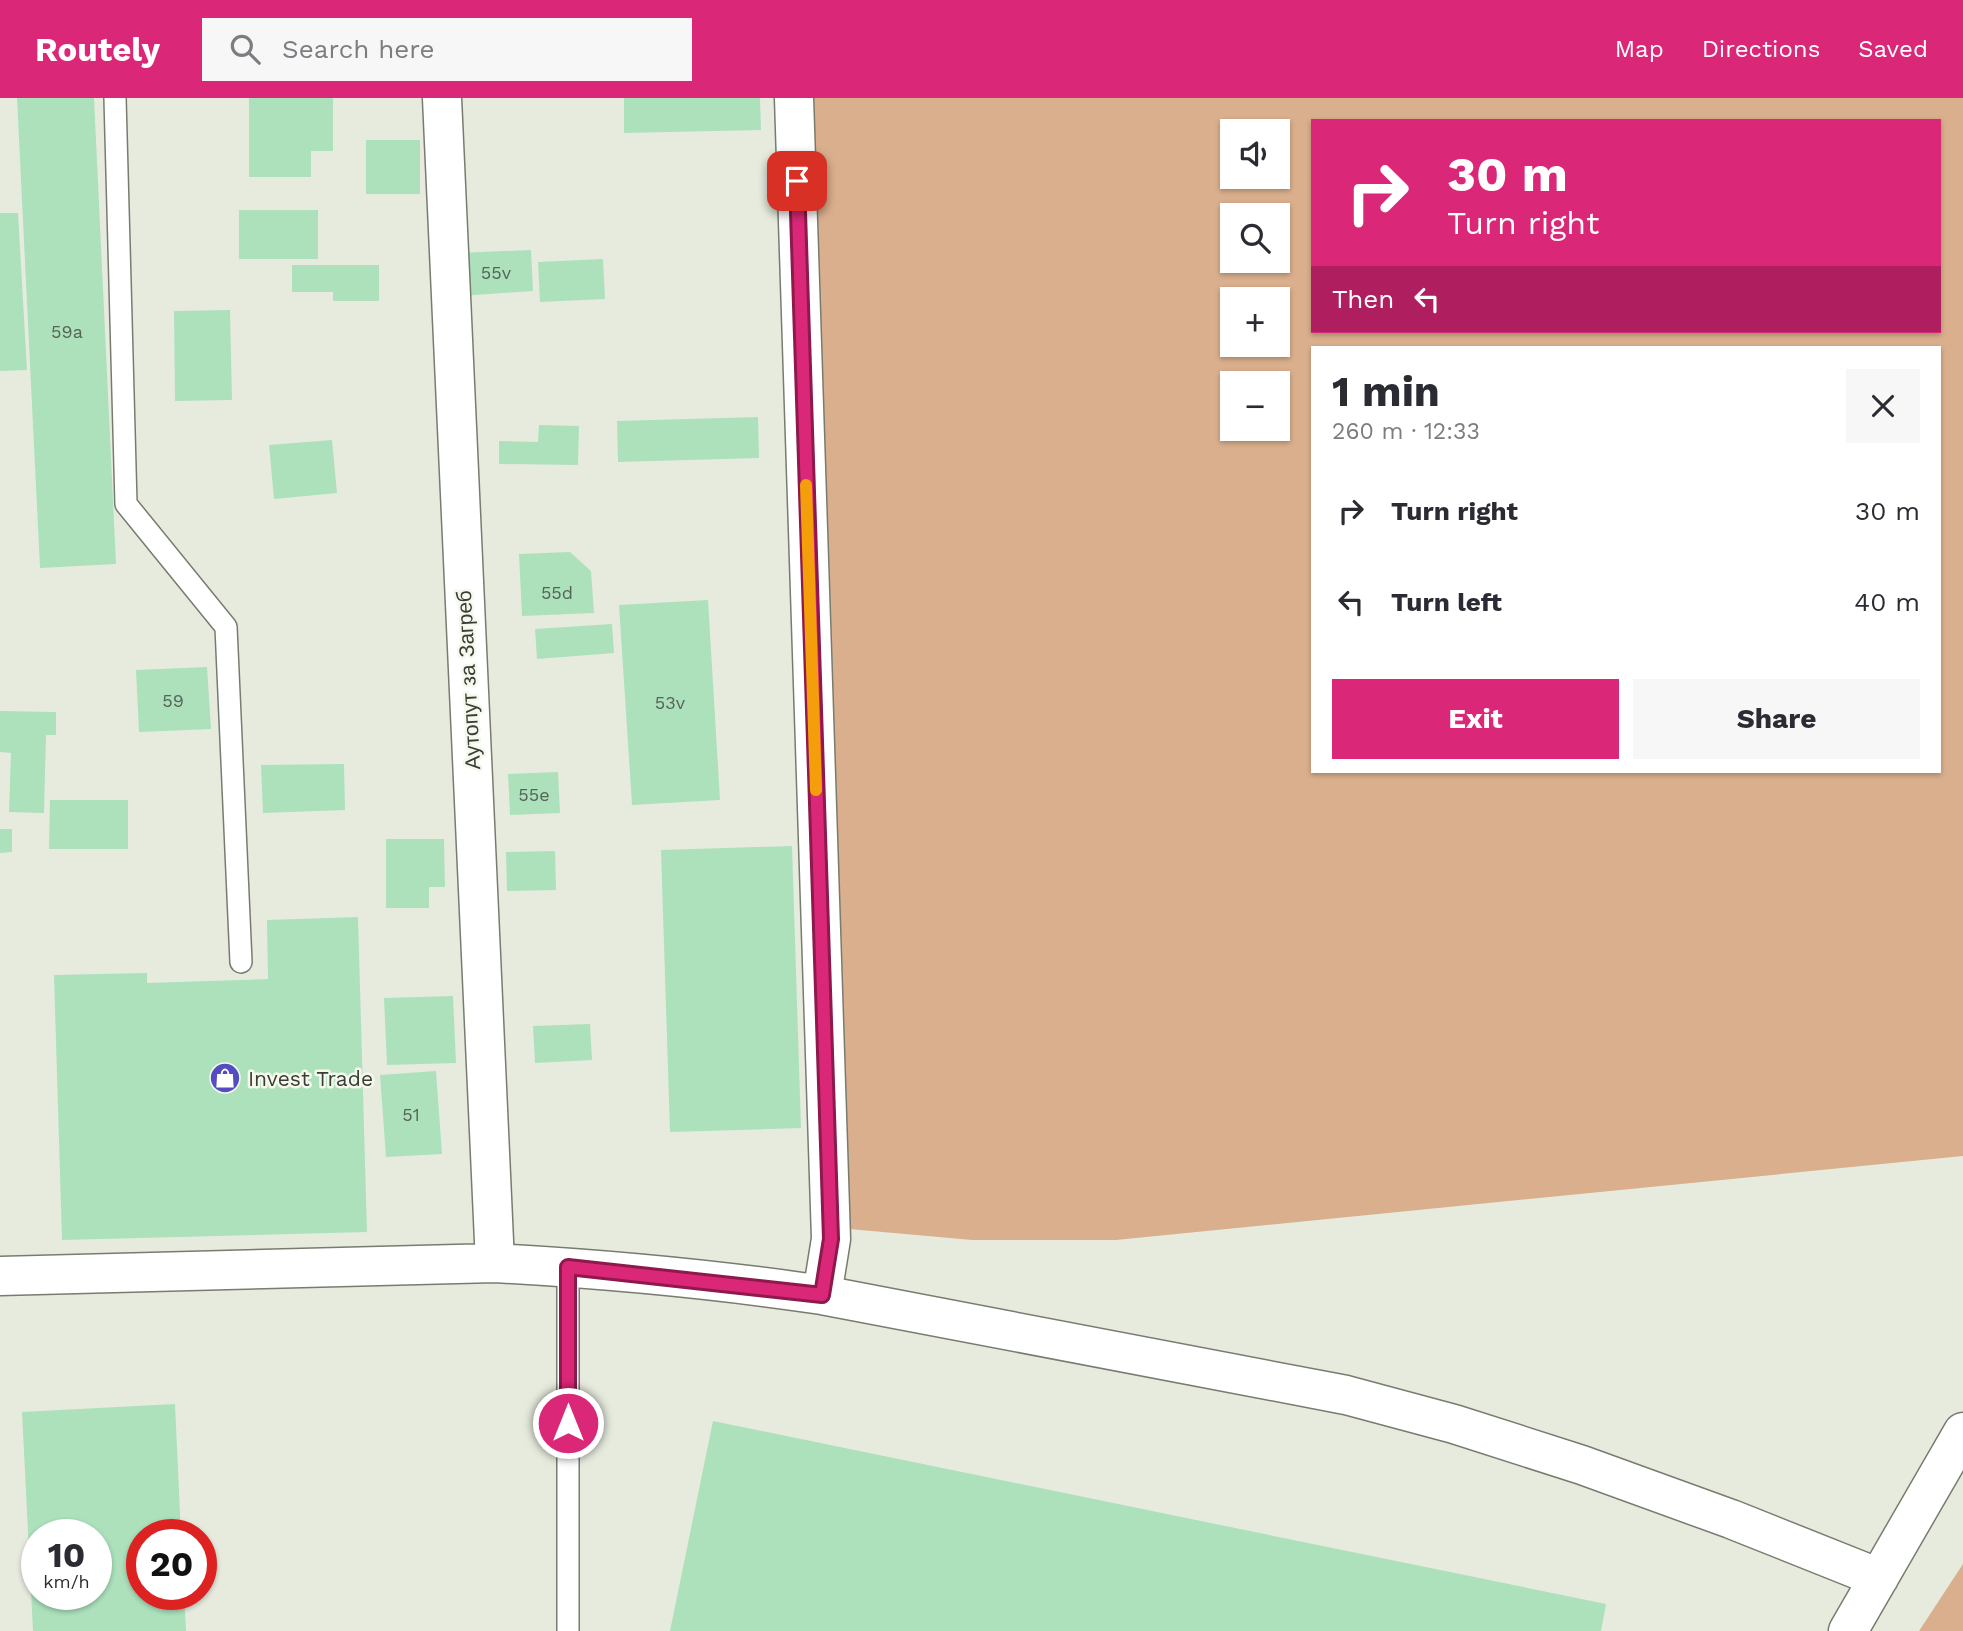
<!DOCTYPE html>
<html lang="en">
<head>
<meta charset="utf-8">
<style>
  :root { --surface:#fff; --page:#f7f7f7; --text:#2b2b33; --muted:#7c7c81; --accent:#db2777 }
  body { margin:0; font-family:"Work Sans",sans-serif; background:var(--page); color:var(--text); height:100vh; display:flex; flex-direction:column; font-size:26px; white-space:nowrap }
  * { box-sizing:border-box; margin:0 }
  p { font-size:23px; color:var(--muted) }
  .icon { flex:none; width:38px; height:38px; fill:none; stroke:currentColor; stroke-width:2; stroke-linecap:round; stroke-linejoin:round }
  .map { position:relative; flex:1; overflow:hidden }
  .sheet { position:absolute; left:1311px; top:248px; width:630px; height:427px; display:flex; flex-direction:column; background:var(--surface); border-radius:0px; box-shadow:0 2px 5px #0004 }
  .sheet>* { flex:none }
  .hud { position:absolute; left:1311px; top:21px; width:630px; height:214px; border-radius:0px; box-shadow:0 2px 5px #0004; background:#db2777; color:#fff; overflow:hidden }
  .tools { position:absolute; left:1220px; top:21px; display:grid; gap:14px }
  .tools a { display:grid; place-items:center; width:70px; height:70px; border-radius:0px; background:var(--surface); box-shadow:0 2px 5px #0004; font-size:35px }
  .speed { position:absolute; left:21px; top:1421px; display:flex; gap:14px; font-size:35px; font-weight:700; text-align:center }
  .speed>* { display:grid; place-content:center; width:91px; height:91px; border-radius:50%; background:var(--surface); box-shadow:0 2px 5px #0004; line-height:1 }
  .speed small { font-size:18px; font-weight:400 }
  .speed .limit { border:10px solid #d22; background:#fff; color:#111 }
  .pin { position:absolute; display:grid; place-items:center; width:60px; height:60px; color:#fff; margin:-30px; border-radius:14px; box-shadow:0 4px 10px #0006 }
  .me { position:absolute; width:77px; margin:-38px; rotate:0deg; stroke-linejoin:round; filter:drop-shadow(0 0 5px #0008) }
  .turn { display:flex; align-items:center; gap:24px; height:147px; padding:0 21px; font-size:32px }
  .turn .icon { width:91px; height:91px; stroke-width:2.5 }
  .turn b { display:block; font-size:49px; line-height:60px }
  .then { display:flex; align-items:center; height:66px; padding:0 21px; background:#0003; gap:14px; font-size:26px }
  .round { display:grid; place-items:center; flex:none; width:74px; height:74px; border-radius:0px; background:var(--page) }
  .overview { display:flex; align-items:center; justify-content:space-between; height:119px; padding:0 21px }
  h1 { font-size:42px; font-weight:700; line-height:52px }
  .button { display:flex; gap:14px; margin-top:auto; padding:14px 21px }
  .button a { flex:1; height:80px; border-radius:0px; background:var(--accent); color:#fff; font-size:28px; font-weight:700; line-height:80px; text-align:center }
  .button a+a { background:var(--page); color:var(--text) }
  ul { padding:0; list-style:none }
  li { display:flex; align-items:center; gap:21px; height:91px; padding:0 21px }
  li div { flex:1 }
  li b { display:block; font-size:26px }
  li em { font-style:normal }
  header { display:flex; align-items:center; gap:42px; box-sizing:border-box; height:98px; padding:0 35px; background:var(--accent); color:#fff }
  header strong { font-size:33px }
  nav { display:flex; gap:38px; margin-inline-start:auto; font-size:24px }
  .search { width:490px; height:63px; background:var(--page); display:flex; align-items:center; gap:18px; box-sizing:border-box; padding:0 24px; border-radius:0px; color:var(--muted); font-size:26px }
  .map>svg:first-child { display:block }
  .green { fill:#daaf8d; fill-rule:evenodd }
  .building { fill:#ace1bc; fill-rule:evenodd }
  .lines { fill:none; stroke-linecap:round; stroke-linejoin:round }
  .lane-casing { stroke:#777c6f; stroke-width:24 }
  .street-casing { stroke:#777c6f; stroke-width:41 }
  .lane { stroke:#fff; stroke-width:21 }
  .street { stroke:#fff; stroke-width:38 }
  .route-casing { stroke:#8e194d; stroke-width:18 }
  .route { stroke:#db2777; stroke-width:12 }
  .slow { stroke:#f59e0b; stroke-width:12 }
  .labels { text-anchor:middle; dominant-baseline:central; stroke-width:5; stroke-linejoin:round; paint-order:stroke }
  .number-label { font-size:18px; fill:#566558 }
  .street-label { font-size:21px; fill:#3a3c37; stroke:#f4f9eb }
  .poi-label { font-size:21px; fill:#3a3c37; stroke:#f4f9eb; text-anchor:start }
</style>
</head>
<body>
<header>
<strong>Routely</strong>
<div class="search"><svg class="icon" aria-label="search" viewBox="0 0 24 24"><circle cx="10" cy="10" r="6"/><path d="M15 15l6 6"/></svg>Search here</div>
<nav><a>Map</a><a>Directions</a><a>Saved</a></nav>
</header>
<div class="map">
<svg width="1963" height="1533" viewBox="0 0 1963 1533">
  <rect width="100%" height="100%" fill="#e7ebde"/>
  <path class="green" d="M796,0H1963V1058L1116,1142H972L849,1131ZM1312,23H1939V233H1312ZM1232,33H1278V79H1232ZM1232,117H1278V163H1232ZM1232,201H1278V247H1232ZM1312,250H1939V674H1312ZM1232,285H1278V331H1232Z
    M1963,1466V1533H1919Z"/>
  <path class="building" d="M17,0H94L116,466L40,470Z
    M249,0H333V53H311V79H249Z
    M624,0H760L761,32L624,35Z
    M366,42H420V96H366Z
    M239,112H318V161H239Z
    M0,115H18L27,272L0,273Z
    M531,152L533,193L460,198L458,155Z
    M603,161L605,201L540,204L538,164Z
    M292,167H379V203H333V194H292Z
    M230,212L232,302L175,303L174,213Z
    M758,319L759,360L618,364L617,323Z
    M539,327L579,328L578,367L499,366V343L538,344Z
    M332,342L337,395L274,401L269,347Z
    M570,454L591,473L594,515L522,518L519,456Z
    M708,502L720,702L632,707L619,507Z
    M612,526L614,555L537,561L535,531Z
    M207,569L211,631L139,634L136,572Z
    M0,613L56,614V637H46L44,715L9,714L11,655L0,654Z
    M344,666L345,712L263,715L261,667Z
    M558,674L560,715L510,717L508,676Z
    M50,702H128V751H49Z
    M0,731H12V754L0,755Z
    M386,741H444L445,789H429V810H386Z
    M792,748L801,1030L670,1034L661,752Z
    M555,753L556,792L507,793L506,754Z
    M358,819L367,1134L62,1142L54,877L147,875V885L268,881L267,822Z
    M453,898L456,965L387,967L384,900Z
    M590,926L592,962L535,965L533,928Z
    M436,973L442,1056L386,1059L380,977Z
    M175,1306L181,1437H142V1496H184L186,1533H33L22,1314ZM37,1437H96V1496H37Z
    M713,1323L1606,1506L1601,1533H670Z"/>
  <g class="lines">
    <g class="lane-casing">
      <path id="lane" d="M115,0L126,406L226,529L241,864
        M568,1169V1533"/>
    </g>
    <g class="street-casing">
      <path id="street" d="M442,0L495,1165
        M794,0L831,1141L822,1197
        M0,1178L495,1165C604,1171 714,1181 822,1197L1346,1297L1454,1326L1582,1367L1731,1421L1879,1480
        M1848,1533L1963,1334"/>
    </g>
    <use href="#lane" class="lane"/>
    <use href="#street" class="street"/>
  </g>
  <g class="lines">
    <g class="route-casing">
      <path id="route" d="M568,1325V1169L822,1197L831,1141L797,83"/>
    </g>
    <use href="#route" class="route"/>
    <path class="slow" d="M806,387L816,692"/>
  </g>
  <defs>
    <g id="shop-disc" transform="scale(1.575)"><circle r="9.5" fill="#544cc3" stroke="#f4f9eb"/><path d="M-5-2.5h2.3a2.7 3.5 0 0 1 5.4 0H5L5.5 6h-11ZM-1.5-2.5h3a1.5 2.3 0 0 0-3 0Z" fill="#fff"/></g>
  </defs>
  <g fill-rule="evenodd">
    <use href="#shop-disc" x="225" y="980"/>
  </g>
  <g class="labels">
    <g class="number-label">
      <text x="496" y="174">55v</text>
      <text x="67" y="233">59a</text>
      <text x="557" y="494">55d</text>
      <text x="173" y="602">59</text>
      <text x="670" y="604">53v</text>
      <text x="534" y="696">55e</text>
      <text x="411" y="1016">51</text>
    </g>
    <g class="street-label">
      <text transform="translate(468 582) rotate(-93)">Аутопут за Загреб</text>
    </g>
    <g class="poi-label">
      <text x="248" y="980">Invest Trade</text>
    </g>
  </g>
</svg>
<div class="tools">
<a><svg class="icon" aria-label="sound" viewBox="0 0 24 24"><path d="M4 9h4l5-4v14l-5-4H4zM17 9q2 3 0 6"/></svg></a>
<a><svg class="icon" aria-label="search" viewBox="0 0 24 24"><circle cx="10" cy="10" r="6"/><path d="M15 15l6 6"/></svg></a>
<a>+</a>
<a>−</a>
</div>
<div class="speed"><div>10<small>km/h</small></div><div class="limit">20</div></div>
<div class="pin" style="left:797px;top:83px;background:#d93025"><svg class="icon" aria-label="arrive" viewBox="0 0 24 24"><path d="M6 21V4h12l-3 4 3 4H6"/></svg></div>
<svg class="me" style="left:568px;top:1325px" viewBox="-20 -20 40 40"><circle r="17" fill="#db2777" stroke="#fff" stroke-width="3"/><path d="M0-11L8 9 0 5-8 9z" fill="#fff"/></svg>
<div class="hud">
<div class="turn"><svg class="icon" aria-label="right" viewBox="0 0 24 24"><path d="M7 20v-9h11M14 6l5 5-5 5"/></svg><div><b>30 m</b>Turn right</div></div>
<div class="then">Then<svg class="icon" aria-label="left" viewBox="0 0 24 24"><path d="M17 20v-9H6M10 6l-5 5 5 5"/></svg></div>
</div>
<section class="sheet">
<div class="overview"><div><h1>1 min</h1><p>260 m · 12:33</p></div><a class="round"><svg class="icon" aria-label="close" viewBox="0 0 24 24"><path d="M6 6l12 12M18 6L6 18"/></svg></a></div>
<ul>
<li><svg class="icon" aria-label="right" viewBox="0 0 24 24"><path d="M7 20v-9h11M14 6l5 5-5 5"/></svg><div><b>Turn right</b></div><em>30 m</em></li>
<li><svg class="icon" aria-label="left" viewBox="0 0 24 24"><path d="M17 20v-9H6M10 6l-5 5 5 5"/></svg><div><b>Turn left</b></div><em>40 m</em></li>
</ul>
<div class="button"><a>Exit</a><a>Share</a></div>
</section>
</div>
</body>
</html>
